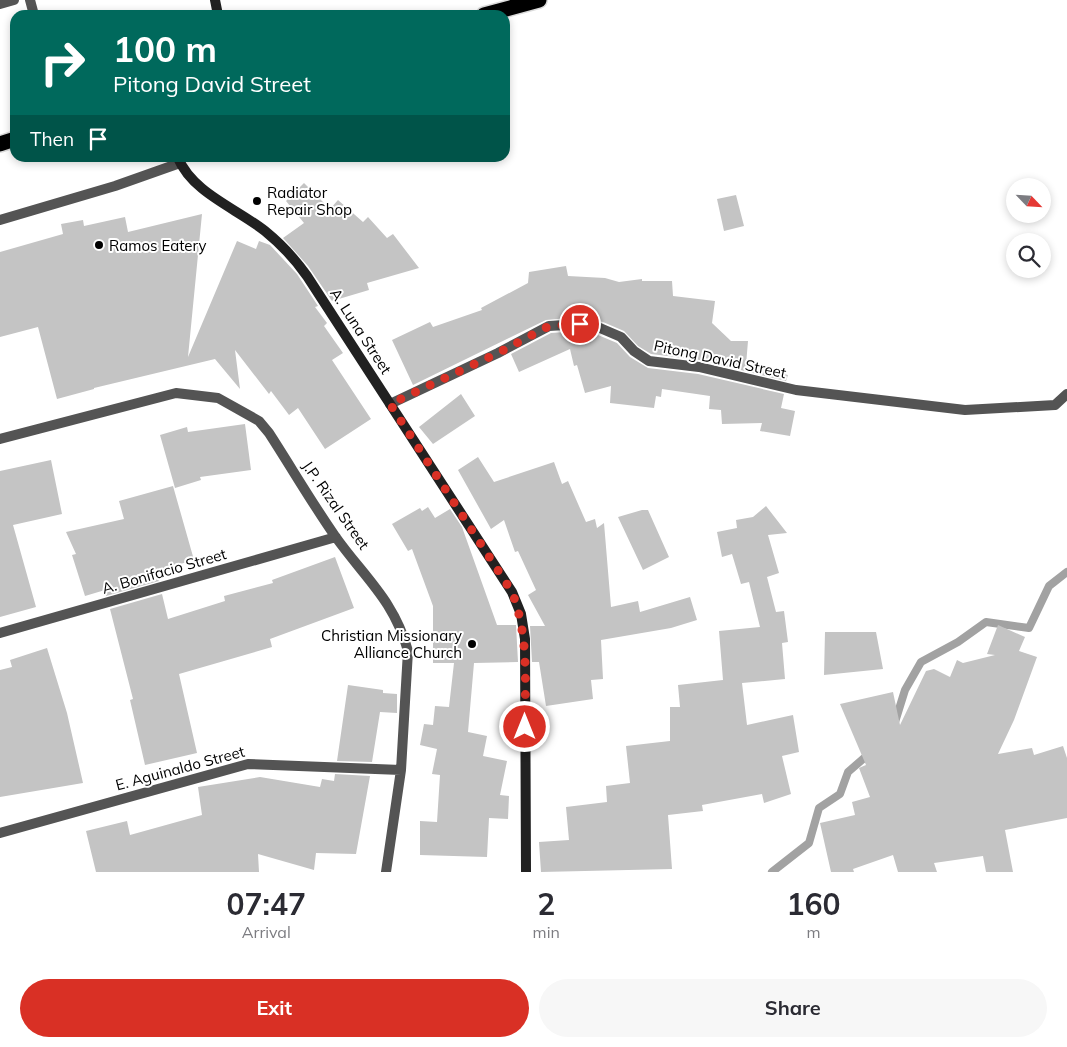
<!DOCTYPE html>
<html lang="en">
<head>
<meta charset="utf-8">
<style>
  :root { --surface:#fff; --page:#f7f7f7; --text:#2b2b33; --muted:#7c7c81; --accent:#d93025 }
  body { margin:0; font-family:Mulish,sans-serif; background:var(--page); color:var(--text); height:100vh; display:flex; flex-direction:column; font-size:19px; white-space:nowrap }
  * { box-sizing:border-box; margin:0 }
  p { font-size:16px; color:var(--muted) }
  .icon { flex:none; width:28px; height:28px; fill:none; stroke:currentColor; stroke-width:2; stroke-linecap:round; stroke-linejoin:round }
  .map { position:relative; height:872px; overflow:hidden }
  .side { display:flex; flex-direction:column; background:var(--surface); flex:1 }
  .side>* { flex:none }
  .top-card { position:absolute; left:10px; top:10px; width:500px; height:152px; border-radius:15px; box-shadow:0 2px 8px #0003; background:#00695c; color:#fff; overflow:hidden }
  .needle { width:32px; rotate:115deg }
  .controls { position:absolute; left:1006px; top:178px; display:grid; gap:10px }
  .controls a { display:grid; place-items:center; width:45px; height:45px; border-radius:50%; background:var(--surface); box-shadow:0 2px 8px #0003; font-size:25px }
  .pin { position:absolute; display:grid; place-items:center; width:42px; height:42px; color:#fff; margin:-21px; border:2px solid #fff; border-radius:50%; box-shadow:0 1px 5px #0007 }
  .me { position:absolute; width:55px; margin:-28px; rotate:0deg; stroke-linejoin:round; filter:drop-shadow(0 0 4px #0008) }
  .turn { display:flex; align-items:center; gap:18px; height:105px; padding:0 20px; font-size:22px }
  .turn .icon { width:65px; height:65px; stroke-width:2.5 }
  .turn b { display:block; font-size:35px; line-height:42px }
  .then { display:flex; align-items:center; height:48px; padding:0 20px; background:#0003; gap:10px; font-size:19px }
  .eta { display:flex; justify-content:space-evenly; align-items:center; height:85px; text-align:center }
  .eta b { font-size:30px; font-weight:700; line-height:35px }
  .action { display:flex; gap:10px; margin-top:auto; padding:10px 20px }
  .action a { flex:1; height:58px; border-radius:30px; background:var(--accent); color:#fff; font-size:20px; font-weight:700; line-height:58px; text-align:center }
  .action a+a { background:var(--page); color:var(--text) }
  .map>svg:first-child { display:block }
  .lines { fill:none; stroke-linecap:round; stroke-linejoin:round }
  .stream { stroke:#a2a2a2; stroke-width:8 }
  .building { fill:#c4c4c4 }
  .highway-casing { stroke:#dbdbdb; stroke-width:18 }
  .lane { stroke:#545454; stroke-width:10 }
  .street { stroke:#545454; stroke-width:10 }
  .secondary { stroke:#212121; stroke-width:10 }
  .highway { stroke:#000; stroke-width:15 }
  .route { stroke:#d93025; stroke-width:9; stroke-dasharray:0 16.2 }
  .poi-dot { fill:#000; stroke:#fff; stroke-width:2 }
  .labels { text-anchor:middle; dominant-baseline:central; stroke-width:4; stroke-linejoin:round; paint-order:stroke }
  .poi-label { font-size:15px; fill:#000; stroke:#fff; text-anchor:start }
  .street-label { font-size:15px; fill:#000; stroke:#fff }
</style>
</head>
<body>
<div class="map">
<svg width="1067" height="872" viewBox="0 0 1067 872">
  <rect width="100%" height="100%" fill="#fff"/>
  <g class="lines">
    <path class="stream" d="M895,722L905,690L921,662L958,642L986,622L1029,628L1049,586L1067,572
      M772,872L809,843L819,808L840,794L848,772L871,752"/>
  </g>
  <path class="building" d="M304,183L330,209L338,200L363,222L368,217L387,238L393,234L419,268L367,283L369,290L332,301L308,266L283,238L304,223L286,201Z
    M736,195L744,226L724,231L717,199Z
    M202,214L188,357L237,241L256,249L259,241L270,245L297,274L318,306L315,307L327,323L324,326L343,353L332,360L371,419L325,449L298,408L289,415L271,391L269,394L235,350L240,389L215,359L94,388V389L57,399L38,327L0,337V252L63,234L61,224L83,220L84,226L125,217L128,232Z
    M566,266L568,276L605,278L619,282L642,279V281H672L673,296L715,301L712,323L731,341H748L746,365L788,375L786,381L700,360L651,354L638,346L624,331L603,322L580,317L546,320L413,385L392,340L430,322L433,327L482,310L481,308L528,283L529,272Z
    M580,331L598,335L617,343L630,357L648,368L698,374L784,394L781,408L795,411L790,436L760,431L762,423L722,424L721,410L709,409L710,396L662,389L661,397L656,396L654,408L610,403L611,386L585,393L577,365L574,366L570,349L519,372L511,354L551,333Z
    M461,394L475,416L433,444L419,427Z
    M245,424L251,470L200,477L201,480L175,488L160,435L187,427L188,432Z
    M478,457L494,482L554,462L562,484L568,481L586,522L595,519L597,528L604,523L611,607L638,601L640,612L690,597L697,620L671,628L601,640L603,679L591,680L593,699L546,706L539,662H532L530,626H545L528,595L536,590L518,551L515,552L504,520L491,529L458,470Z
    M51,460L62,514L13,525L36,607L0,617V471Z
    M173,486L194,560L156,571L159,581L106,596L105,590L85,596L72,555L76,554L66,532L124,519L119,501Z
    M766,506L787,533L768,535L779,573L767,577L776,612L784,611L788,642L782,643L785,679L742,683L747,725L793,715L799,752L782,756L791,794L764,803L762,794L702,805L703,811L668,815L672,869L541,872L539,842L569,840L566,807L607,802L606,786L630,783L626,746L670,741V707H680L678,685L723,680L719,631L760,627L749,582L741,584L732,554L722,557L717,532L737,528L736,520L753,517Z
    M428,507L435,518L450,509L462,527L497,625H516L518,662L474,663L468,732L487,736L483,756L507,761L500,795L509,796L508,819L489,818L487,857L420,855V821L437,822L440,775L432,774L437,749L420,745L424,724L433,725L435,706L449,707L454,663H433V606L412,549L408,551L392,524L420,508L422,511Z
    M642,510H648L669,557L643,570L618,517Z
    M335,557L354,608L270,639L272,647L179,674L197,753L145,765L130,700L133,699L110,609L162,594L168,619L225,601L224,596L273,583L272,580Z
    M998,625L1025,637L1019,651L1037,657L1014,720L998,754L1032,748L1034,755L1063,746L1067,758V818L1005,830L1013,872H986L983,856L934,863L937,872H898L893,855L853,869L854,872H831L820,823L855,815L852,802L870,797L859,768L866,765L840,704L893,692L900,725L926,671L934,669L950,677L957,660L963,663L995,655L987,654Z
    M825,632H876L883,669L824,675Z
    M47,648L67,713L83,783L0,797V670L12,667L10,660Z
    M348,685L383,690V693L397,694V713L380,712L372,762L337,761Z
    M335,774L370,776L356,854L316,853L314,870L258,854L259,872H96L86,831L127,821L130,835L202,815L198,787L260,777L320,787L322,779L334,781Z"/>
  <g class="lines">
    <g class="highway-casing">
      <path id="highway" d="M484,15L539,0
        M0,144L15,139"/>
    </g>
    <path class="lane" d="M30,0L34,15
      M0,4L14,0"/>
    <path class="street" d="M0,220L115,186L180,163
      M390,404L498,353L549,326L580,324L600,328L621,337L634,351L649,361L699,367L796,390L965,410L1055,405L1067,394
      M0,439L176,393L218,398L259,421L269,433C291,467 312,503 335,536C364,577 394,600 408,651L401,770L386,872
      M0,633L336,537
      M0,833L248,764L401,770"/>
    <path class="secondary" d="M215,0L218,15
      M178,158C193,193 236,208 265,231C281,244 295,259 307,276L512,592L521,614L525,639L526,872"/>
    <use href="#highway" class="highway"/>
  </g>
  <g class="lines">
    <path class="route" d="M525,727C525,681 529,636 512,592L390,404L498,353L549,326L580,324"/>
  </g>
  <g class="poi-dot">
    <circle cx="257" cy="201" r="5"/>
    <circle cx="99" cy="245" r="5"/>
    <circle cx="472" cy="644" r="5"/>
  </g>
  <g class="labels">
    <g class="poi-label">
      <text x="267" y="192">Radiator<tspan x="267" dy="17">Repair Shop</tspan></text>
      <text x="109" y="245">Ramos Eatery</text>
      <text x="462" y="635" text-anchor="end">Christian Missionary<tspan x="462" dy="17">Alliance Church</tspan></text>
    </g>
    <g class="street-label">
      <text transform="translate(361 331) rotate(57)">A. Luna Street</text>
      <text transform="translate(720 359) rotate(12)">Pitong David Street</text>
      <text transform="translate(336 505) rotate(55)">J.P. Rizal Street</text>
      <text transform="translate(164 571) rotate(-16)">A. Bonifacio Street</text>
      <text transform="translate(180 768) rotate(-15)">E. Aguinaldo Street</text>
    </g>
  </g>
</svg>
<div class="controls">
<a><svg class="needle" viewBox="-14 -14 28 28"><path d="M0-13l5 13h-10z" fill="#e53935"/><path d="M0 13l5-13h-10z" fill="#7c7c81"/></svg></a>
<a><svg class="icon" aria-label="search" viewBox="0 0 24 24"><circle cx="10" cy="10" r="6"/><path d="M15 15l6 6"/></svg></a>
</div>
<div class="pin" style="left:580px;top:324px;background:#d93025"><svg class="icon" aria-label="arrive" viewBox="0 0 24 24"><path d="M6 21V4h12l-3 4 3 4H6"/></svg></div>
<svg class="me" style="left:525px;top:727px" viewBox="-20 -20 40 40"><circle r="17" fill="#d93025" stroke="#fff" stroke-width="3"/><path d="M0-11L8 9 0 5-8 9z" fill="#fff"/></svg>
<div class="top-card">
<div class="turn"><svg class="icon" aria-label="right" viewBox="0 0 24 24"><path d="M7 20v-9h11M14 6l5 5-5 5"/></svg><div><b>100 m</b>Pitong David Street</div></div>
<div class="then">Then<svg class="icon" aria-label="arrive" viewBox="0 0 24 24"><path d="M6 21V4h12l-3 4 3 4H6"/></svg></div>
</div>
</div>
<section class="side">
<div class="eta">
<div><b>07:47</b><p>Arrival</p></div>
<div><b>2</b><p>min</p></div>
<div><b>160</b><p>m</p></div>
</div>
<div class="action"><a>Exit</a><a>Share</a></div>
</section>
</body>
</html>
